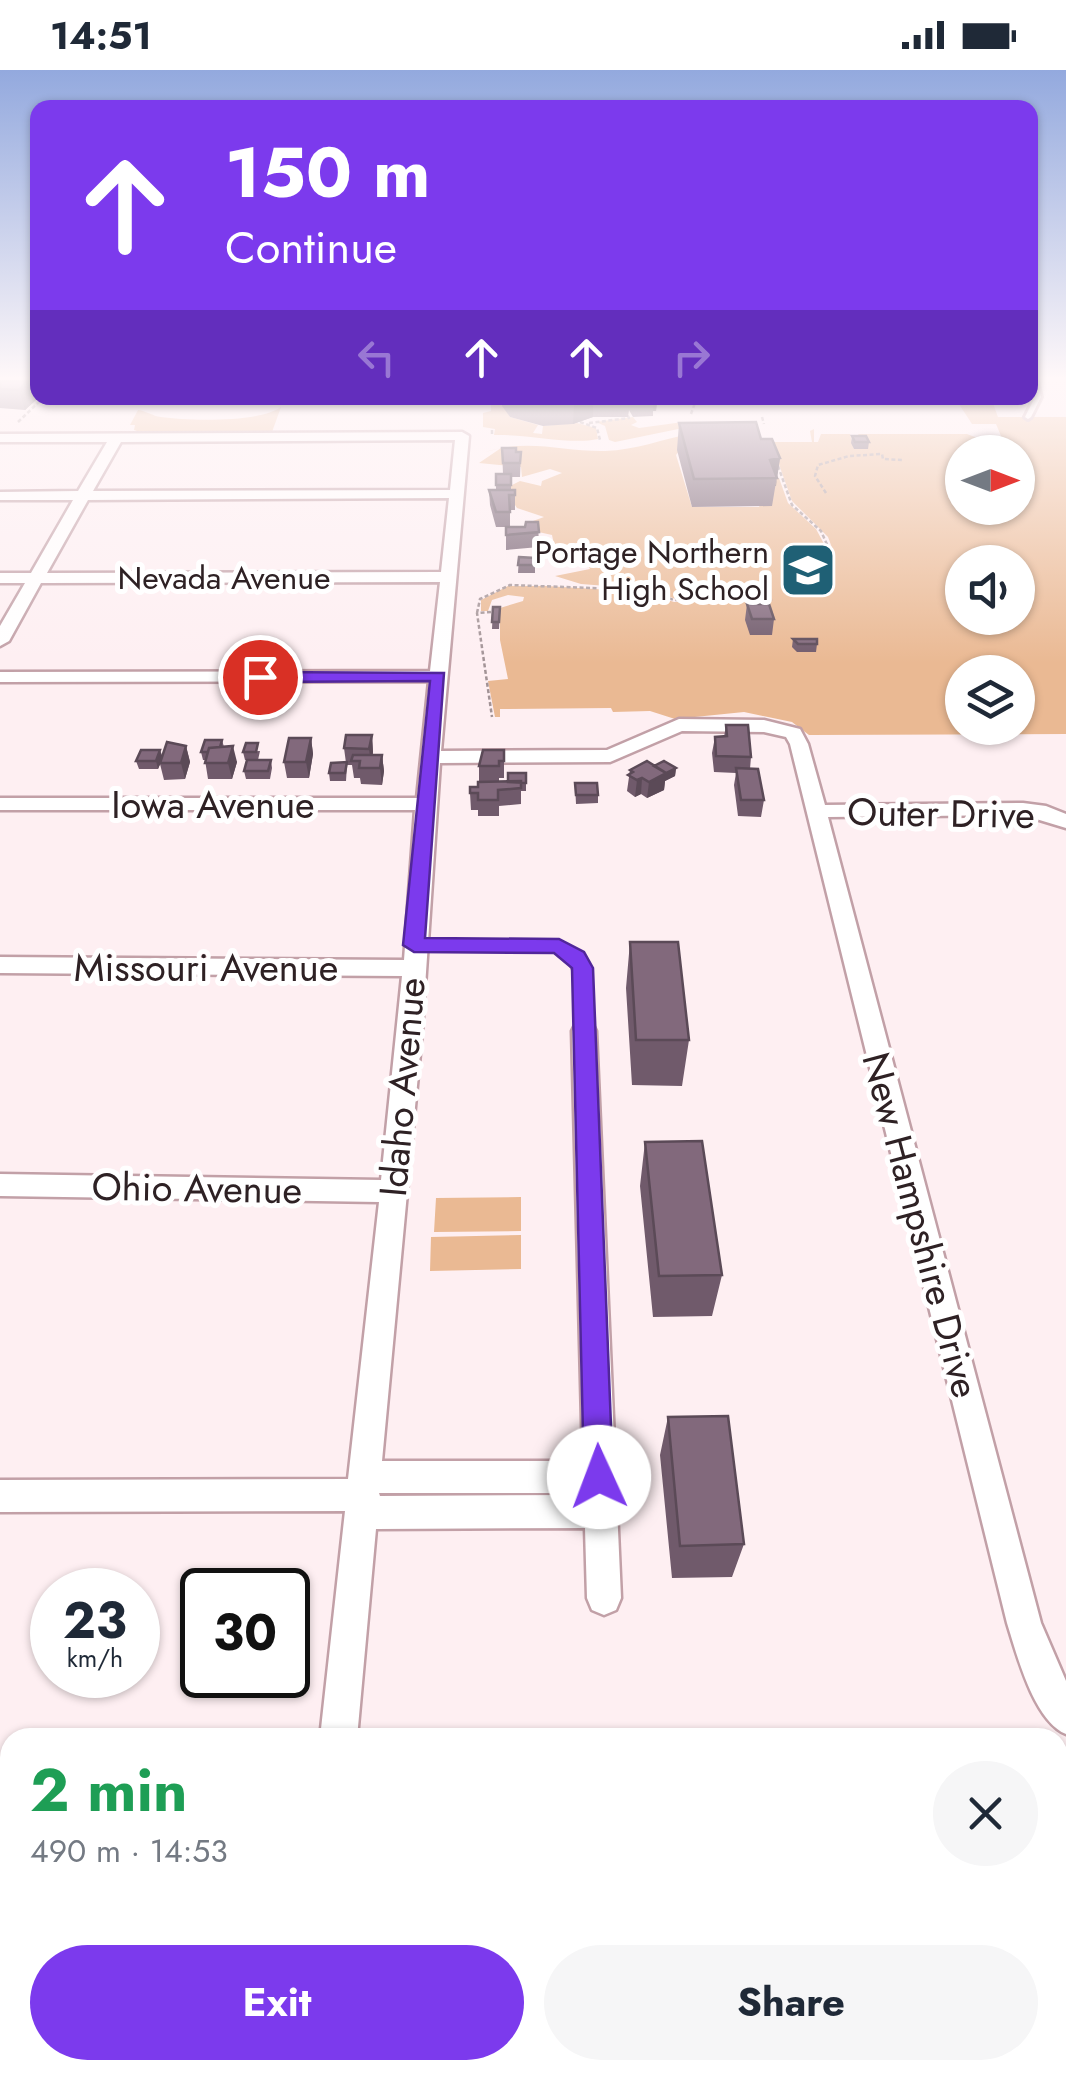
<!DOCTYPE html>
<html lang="en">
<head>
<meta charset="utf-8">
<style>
  :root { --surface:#fff; --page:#f6f6f7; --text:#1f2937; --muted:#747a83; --accent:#7c3aed }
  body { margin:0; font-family:Jost,sans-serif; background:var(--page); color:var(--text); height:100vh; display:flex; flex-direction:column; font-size:38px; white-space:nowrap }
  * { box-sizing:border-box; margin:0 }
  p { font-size:32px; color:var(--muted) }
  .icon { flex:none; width:55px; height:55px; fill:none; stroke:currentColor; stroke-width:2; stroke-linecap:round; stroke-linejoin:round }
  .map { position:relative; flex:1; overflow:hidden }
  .side { position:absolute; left:0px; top:1658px; width:1068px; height:352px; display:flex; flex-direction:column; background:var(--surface); border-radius:30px 30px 0 0; box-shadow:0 2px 8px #0004 }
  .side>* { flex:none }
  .guide { position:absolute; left:30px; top:30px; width:1008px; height:305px; border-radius:20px; box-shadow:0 2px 8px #0004; background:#7c3aed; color:#fff; overflow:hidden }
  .needle { width:65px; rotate:90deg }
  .controls { position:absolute; left:945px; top:365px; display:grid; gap:20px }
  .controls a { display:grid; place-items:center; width:90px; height:90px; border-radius:50%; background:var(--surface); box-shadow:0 2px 8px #0004; font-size:50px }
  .speed { position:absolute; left:30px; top:1498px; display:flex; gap:20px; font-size:50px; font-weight:700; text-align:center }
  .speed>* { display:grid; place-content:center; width:130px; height:130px; border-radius:50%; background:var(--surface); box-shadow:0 2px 8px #0004; line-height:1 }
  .speed small { font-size:25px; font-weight:400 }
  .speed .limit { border:5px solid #111; border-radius:15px; background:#fff; color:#111 }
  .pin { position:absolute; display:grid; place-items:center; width:85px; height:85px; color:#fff; margin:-42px; border:5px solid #fff; border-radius:50%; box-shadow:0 2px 10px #0007 }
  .me { position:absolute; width:110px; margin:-55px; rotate:358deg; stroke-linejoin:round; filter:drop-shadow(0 0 8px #0008) }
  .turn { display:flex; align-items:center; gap:35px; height:210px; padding:0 30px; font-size:45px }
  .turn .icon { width:130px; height:130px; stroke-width:2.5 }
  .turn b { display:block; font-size:70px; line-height:85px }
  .lanes { display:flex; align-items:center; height:95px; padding:0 30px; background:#0003; justify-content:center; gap:50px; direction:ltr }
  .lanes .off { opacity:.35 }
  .round { display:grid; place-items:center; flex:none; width:105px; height:105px; border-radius:52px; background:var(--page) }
  .summary { display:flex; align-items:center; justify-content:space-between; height:170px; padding:0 30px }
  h1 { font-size:60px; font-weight:700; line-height:75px; color:#1e9e55 }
  .primary-button { display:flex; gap:20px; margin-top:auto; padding:20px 30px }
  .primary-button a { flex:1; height:115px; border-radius:60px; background:var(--accent); color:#fff; font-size:40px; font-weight:700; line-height:115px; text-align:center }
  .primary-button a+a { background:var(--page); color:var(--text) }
  .status { display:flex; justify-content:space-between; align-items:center; height:70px; padding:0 50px; background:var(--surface); direction:ltr }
  .status svg { height:28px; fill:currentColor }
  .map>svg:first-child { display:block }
  .green { fill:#eab993; fill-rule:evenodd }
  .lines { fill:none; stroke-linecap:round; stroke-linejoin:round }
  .service-casing { stroke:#c2a0a7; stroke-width:6 }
  .minor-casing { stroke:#c2a0a7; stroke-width:5 }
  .path { stroke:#a29396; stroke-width:2.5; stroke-dasharray:4 2.5; stroke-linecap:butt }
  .service { fill:#fff; fill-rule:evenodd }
  .minor { fill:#fff; fill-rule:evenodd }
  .wall { fill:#705a6b }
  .shaded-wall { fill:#5b4a57 }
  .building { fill:#82697c; stroke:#5b4a57; stroke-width:2.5 }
  .route { fill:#7c3aed; stroke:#51269a; stroke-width:2.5 }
  .labels { text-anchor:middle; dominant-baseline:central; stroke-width:10; stroke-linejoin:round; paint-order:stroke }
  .far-poi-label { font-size:32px; fill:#2e2124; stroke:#fff; text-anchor:end }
  .far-street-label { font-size:32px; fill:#2e2124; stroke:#fff }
  .street-label { font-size:38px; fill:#2e2124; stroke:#fff }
</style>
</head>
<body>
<div class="status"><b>14:51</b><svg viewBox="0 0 49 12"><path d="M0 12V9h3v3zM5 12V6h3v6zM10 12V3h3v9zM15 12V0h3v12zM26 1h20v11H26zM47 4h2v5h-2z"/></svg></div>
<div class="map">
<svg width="1066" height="2009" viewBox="0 0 1066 2009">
  <rect width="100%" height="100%" fill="#feeff2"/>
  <path class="green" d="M496,328H510L498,334L503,335L510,347L538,355L533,363L542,364L543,356L577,353L596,358L598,369C571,375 528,364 494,365L495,359L483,357V343L491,341V334L485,330Z
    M955,328H991L998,347H1066V664L809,665L792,652L744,642L675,649L650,641L613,642L611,638L500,639V647H495L488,611L508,609L500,570V538L523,531L524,527L508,525L492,530L488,541H481V530L508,516H546L644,522L674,532L773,531L676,529L646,519L581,514L555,506L590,499L579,481L545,480L553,470L552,465L534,461L533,451L544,447L517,438L511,429L515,426L510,416L520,411L541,416L542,411L562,403L550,399L522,407L521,397L479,393L501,378L485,382C529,368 564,382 605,381C637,380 662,369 694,363L676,385L692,437H759L773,408H779L788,433L816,459L830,485L835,486L828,467L792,431L771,372H812L810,361L814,359V372H818L821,364H850L854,379H867L858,364H967L980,369L1001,366L996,354H972ZM962,382H1018V438H962ZM962,492H1018V548H962ZM962,602H1018V658H962Z
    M281,337L272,362H140L134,360L135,355H130L138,340C147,341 152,346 161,347C188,351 259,353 281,337Z
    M633,347L637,352L631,355L639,358L683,352L688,357L615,372L609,370L605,356L596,352Z
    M521,1127V1161L434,1162L436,1128Z
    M521,1165V1199L430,1201L431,1167Z"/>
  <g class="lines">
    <g class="service-casing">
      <path id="service" d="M1031,311H1037L1041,327L1031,347L1028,349L1025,347L1035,327Z
        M414,871H550C555,873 561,873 566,876C597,889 590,934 590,961L584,965L578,961C578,931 586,889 550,879L410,878L408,875L410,872Z
        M1058,1830L1066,1833V1853L1058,1850Z
        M183,2000H205L203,2009H181Z"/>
    </g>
    <g class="minor-casing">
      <path id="minor" d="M462,362L469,366L441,681L607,680L679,649L764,650L800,659L808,674L825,735L1023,733L1046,736L1066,744V758L1023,745L828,747L1041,1553L1066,1611V1664C1034,1651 1017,1585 1007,1553L790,674L786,667L764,662L682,661L610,692L440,693L422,962L382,1391H583L572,961L575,955H593L596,961L621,1528L616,1540L604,1545L592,1540L587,1528L585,1458L376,1459L357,1668H320L345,1441L0,1442V1410L348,1409L379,1132L0,1126V1104L381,1110L402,906L0,903V887L404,890L415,740H0V728H417L429,611L0,612V602L430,601L440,512L41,513L9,571L0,576V556L25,513H0V503H31L73,430H0V422L78,421L107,372H0V364ZM455,370L450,420L93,421L121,372ZM449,428L441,502L47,503L88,430ZM379,1423H584V1425L380,1426Z
        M0,1869H10V1911H0Z
        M282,2000H326L325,2009H281Z"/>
    </g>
    <path class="path" d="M298,328L323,329L321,335
      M678,328H700
      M483,333L503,334
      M343,335L345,328
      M691,344L696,330L708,333
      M762,347L764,354
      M18,352L43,328
      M580,352L597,358L600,370
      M589,353L629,348L627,344
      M492,360V364
      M778,396L792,435L821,461L833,488
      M826,423L815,406L818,395L849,386L882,384L883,389L902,390
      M491,542L477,543L492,647
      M477,543L480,529L510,515L645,520L674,530H773"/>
    <use href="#service" class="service"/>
    <use href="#minor" class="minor"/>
  </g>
  <path class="wall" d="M0,311L38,315V328L25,340L0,338Z
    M502,328H672L664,335L657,334L656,341H653V346L633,347L629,340L628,347H593L573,354L543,356L510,347L502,336Z
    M679,353L761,369L780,388L772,436L692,437L677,380Z
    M852,366L869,372L868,379H854L851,373Z
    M502,378L521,382L520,407H511V420H515V440H510V457H496L490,435L489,420H496V404H503Z
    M538,452L539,477L506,480V457H525Z
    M519,487L535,488V503H518Z
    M747,534L774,549L772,565H750L745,550Z
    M493,537H500L499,559H492Z
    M793,569L817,574L816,582H797L792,577Z
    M726,655L751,687L750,699L764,730L761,747L738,746L734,715L736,703L714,702L712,683L715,667H724Z
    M372,665L373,685H382L384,701L382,715L361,714L360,708H354L352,695H347L346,711H330L329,703L346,693L344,678Z
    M311,668L313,684L309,708H287L284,692Z
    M222,670L224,677L237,692L232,709H208L205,690H203L201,682Z
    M186,676L190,692L185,709L164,710L160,694L158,699H139L136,691L162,686Z
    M504,680V708H499V712H508L526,703V721H521V734L499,736V746H478V740H471L470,723L478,717L479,712V696Z
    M260,681L258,690H271L272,698L270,709H246L244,701L247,690H245L243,682Z
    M654,696L676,698L675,706L665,711L664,720L647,728L641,724L635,727L627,721L630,700Z
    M575,713L598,725V733L576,734Z
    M630,872L689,970L682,1016L632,1015L626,918Z
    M645,1072L722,1205L712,1246L653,1247L640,1116Z
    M668,1347L744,1474L732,1507L672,1508L660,1385Z
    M928,2000H1058L1066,2009H929Z"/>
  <path class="shaded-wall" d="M28,311H36L38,328L25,340L19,320Z
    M590,328H593V347L573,354L574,334Z
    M654,328H657L656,341H653Z
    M780,388L776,416H775L777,408L770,390Z
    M372,665L373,682L371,695L369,679Z
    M311,668L313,684L309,708L306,692Z
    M186,676L190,692L185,709L181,693Z
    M233,676L237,692L232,709L228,693Z
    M160,680L163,688L158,699L156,691Z
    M382,685L384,701L382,715L380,698Z
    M676,698L675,706L665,711L664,720L647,728L649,712Z
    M642,708L641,724L635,727L637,710Z"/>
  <path class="building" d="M0,311H28L19,320L0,319Z
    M511,328H590L574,334L543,335Z
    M756,352L761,369H772L780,388L770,390L777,408L694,409L679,353Z
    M852,366H866L869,372H855Z
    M502,378H516V382H521L520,393H503Z
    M496,404H511V415H496Z
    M489,420H515V425H509L510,442H496Z
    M526,452H538L539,462L506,465V457H525Z
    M519,487L535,488V495H518Z
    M747,534H769L774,549H752Z
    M493,537H500L499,552H492Z
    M793,569H817V574H798Z
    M726,655H748L751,687L716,686L715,667L727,666Z
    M346,665H372L369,679L344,678Z
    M289,668H311L306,692H284Z
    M205,670H222L220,677L209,678L208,682H201Z
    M167,672L186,676L181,693H160Z
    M246,673H258L256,682H243Z
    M233,676L228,693H205L209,678Z
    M141,680H160L156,691H136Z
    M483,680H504V691H499V696H479Z
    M353,685H382L380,698H359L360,691H351Z
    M247,690H271L268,701H244Z
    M647,691L666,703L649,712L642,708L637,710L628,705L633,702L630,700Z
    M664,691L676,698L666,703L654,696Z
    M347,692L345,703H329L331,693Z
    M736,698L758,699L764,730H741Z
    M508,703H526V713L508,712Z
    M521,711V718L498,720V730H478V723H470V717H478V712Z
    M575,713H597L598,725H576Z
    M630,872H678L689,970H636Z
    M702,1071L722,1205L659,1206L645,1072Z
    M728,1346L744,1474L680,1476L668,1347Z
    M1058,1874H1066V2009H951L949,2000H1058Z"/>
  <linearGradient id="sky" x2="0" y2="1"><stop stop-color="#93a9de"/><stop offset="0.52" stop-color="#fff8f9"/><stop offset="1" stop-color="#fff8f9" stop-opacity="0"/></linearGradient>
  <rect width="1066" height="593" fill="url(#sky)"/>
  <path class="route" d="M444,603L425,868L559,869L584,882L593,898L613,1407L609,1417L599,1422L588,1417L584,1407L572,898L554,883L414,882L403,875L430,611L260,612L251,607L260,602Z"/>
  <defs>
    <g id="school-square" transform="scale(2.875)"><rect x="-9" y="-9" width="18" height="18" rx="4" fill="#1f6075" stroke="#fff"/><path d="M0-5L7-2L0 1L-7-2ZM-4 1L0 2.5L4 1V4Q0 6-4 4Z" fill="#fff"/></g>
  </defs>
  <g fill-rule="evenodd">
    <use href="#school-square" x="808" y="500"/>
  </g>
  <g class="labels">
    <g class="far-poi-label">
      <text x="769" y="482">Portage Northern<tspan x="769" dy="37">High School</tspan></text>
    </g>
    <g class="far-street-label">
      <text x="224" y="508">Nevada Avenue</text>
    </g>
    <g class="street-label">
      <text x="213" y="734">Iowa Avenue</text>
      <text transform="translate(941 743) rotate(1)">Outer Drive</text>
      <text x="206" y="897">Missouri Avenue</text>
      <text transform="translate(402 1017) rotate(-85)">Idaho Avenue</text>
      <text transform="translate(197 1118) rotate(1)">Ohio Avenue</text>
      <text transform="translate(921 1155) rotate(75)">New Hampshire Drive</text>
    </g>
  </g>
</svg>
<div class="controls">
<a><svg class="needle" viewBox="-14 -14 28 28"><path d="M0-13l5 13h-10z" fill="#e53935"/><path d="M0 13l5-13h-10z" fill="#747a83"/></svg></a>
<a><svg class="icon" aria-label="sound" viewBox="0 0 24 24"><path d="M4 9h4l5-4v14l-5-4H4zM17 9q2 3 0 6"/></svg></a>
<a><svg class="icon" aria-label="layers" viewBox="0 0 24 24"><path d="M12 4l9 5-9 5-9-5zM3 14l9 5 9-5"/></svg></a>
</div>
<div class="speed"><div>23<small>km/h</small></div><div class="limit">30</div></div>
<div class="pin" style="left:260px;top:607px;background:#d93025"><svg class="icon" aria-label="arrive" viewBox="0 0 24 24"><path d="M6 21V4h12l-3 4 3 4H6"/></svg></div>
<svg class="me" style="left:599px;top:1407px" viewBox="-20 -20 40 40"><circle r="19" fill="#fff"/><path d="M0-13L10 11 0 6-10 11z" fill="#7c3aed"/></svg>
<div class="guide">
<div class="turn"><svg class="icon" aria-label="ahead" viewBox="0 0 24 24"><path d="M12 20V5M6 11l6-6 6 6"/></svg><div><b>150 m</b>Continue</div></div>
<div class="lanes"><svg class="icon off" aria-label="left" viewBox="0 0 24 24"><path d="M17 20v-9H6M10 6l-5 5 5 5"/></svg><svg class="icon" aria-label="ahead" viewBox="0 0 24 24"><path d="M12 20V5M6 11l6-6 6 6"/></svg><svg class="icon" aria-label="ahead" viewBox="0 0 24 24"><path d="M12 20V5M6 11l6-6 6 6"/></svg><svg class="icon off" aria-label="right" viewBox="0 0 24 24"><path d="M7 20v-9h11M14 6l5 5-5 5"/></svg></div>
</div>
<section class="side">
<div class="summary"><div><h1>2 min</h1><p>490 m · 14:53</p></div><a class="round"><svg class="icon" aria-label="close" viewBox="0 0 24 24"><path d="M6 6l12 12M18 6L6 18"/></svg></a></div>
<div class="primary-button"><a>Exit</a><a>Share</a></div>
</section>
</div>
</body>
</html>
